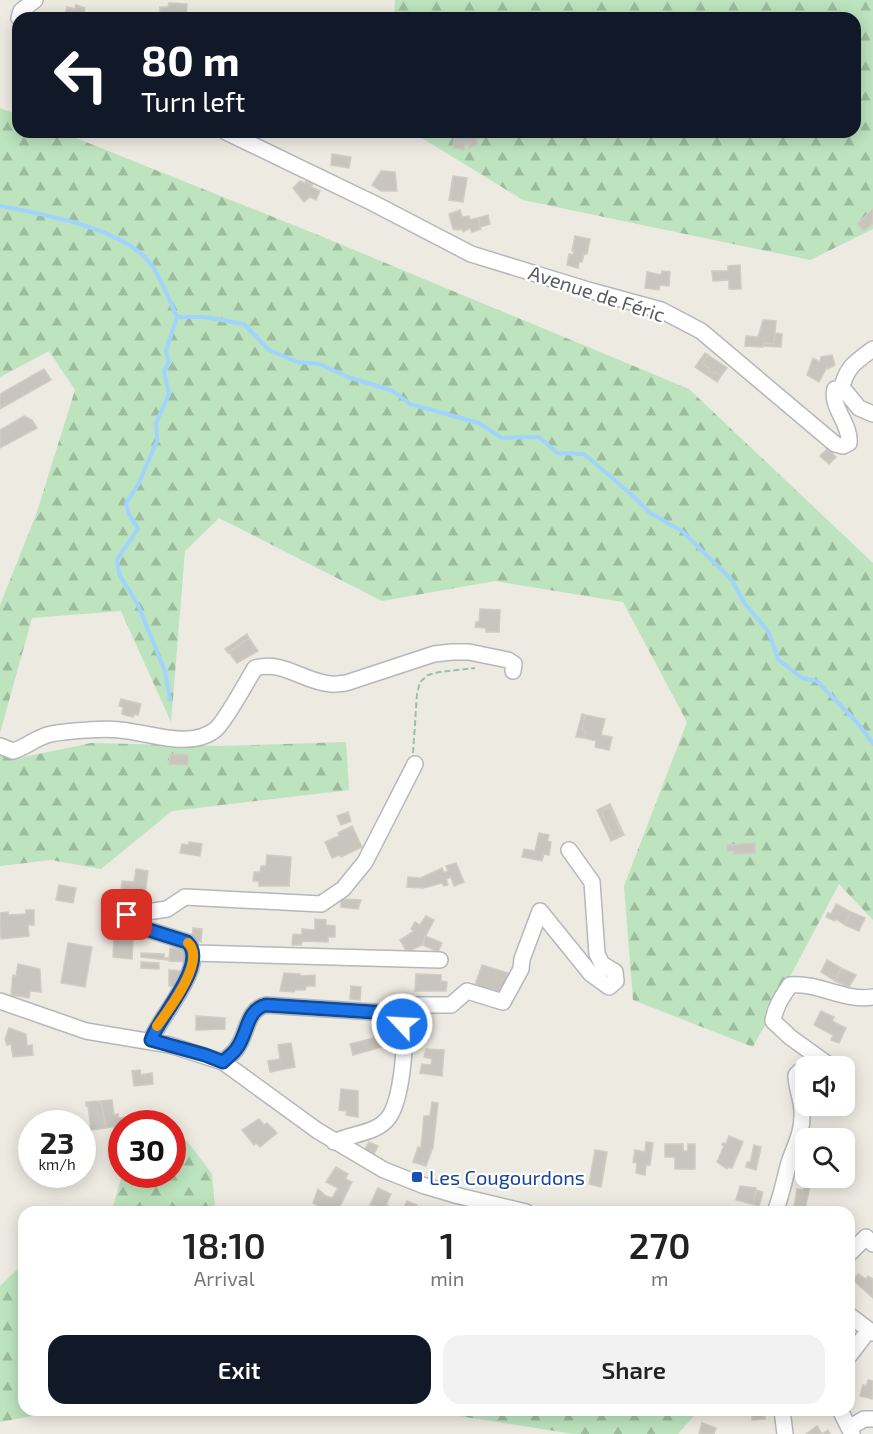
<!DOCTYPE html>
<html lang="en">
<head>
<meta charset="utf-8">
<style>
  :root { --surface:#fff; --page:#f2f2f2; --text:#222; --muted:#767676; --accent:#111827 }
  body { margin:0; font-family:"Exo 2",sans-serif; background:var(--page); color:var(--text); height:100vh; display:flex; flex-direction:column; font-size:22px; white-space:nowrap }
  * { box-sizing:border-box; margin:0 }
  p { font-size:20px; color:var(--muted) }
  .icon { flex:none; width:33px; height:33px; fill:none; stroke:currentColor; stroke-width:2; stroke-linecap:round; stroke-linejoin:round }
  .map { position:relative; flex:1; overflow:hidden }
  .side { position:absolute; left:18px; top:1206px; width:837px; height:210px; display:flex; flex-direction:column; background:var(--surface); border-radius:18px; box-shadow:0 3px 15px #0003 }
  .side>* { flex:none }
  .hud { position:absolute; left:12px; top:12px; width:849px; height:126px; border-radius:18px; box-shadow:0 3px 15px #0003; background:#111827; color:#fff; overflow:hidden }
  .fabs { position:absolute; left:795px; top:1056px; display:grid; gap:12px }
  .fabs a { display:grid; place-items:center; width:60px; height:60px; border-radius:12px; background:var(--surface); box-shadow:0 3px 15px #0003; font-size:30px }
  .speed { position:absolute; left:18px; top:1110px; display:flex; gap:12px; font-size:30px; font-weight:700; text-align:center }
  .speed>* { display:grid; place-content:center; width:78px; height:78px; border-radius:50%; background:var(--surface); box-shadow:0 3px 15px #0003; line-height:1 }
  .speed small { font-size:15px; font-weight:400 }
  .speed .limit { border:9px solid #d22; background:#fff; color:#111 }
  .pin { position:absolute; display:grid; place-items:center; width:51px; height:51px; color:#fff; margin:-26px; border-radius:12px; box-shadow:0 3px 9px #0006 }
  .me { position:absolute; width:66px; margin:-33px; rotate:295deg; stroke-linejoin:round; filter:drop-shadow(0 0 4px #0008) }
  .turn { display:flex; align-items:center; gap:21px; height:126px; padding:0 30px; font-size:27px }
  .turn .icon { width:78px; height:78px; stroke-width:2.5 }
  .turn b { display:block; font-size:42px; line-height:51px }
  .eta { display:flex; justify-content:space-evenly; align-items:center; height:102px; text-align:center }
  .eta b { font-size:36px; font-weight:600; line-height:42px }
  .cta { display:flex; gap:12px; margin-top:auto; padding:12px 30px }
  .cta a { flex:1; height:69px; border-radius:18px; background:var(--accent); color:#fff; font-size:24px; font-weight:600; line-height:69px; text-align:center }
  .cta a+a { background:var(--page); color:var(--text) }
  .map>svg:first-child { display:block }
  .forest { fill:url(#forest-firs) }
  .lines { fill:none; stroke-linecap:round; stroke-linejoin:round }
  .stream { stroke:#a0d3fe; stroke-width:4 }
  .building { fill:#c8c4be; stroke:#d1ccc0; stroke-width:1.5; fill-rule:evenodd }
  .minor-casing { stroke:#b4b7bc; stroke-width:18 }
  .path { stroke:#96c3a4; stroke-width:2; stroke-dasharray:6 3; stroke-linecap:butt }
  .minor { stroke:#fff; stroke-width:15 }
  .route-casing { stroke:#114b97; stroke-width:15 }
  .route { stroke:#1a73e8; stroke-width:10 }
  .slow { stroke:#f59e0b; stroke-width:10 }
  .transit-dot { fill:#1a4fb4; stroke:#fff; stroke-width:2 }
  .labels { text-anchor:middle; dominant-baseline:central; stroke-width:4.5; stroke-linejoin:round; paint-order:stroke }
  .street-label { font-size:20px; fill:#5a5d62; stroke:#fff }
  .transit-label { font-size:20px; fill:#164399; stroke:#fff; text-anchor:start }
</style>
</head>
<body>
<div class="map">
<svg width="873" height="1434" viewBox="0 0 873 1434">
  <defs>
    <pattern id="forest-firs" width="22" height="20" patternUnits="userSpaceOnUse" patternTransform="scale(1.5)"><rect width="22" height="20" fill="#bde4be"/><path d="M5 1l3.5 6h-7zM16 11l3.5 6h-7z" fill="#9dbc9e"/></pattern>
  </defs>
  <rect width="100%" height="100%" fill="#eceae1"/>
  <path class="forest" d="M395,0H873V229L810,260L523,200L412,132H855V18H394Z
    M0,108L18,115V132H61L323,237L689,389L873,563V920L839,884L753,1047L633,1000L624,886L687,722L623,602L495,581L382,601L219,518L185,551L171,722L121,611L32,618L0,733V605L36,515L75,390L49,351L0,377Z
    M346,742L349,790L172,811L101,869L51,860L0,866V751L15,759L91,743L221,746Z
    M173,1141H187L212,1174L215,1208L219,1212H109L112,1210L122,1175L172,1174Z
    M24,1263V1410H66L0,1422V1286Z
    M421,1410H699L678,1434H574Z"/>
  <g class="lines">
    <path class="stream" d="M0,206C42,214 123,228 150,263C160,275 170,302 177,317H205L244,324L269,350L297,362L319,364L351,378L393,391L410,404L479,423L502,438L539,437L557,453L584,454L630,493L649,512L683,532L731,579L745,604L768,631L778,659L802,678L817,681C836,702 858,720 873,744
      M170,700L165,671L138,605L119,574L117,559L138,529L129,514L126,503L138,485L157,441L156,423L169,394L164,371L169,362L166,350L177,317"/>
  </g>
  <path class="building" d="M169,3L187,4L186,18H160V7H168Z
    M76,5L85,8L83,18H64L67,7L75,9Z
    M471,132H485L486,135L476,139L478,144L469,148L470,145L465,144L464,150L453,148L455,133L471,135Z
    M332,154L351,157L349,168L331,165Z
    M381,171L395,172L397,191H381L372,185Z
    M453,176L467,178L463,202L449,200Z
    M300,181L305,183L306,181L313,184L311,187L320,191L316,200L310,197L304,202L293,188Z
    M873,209V223L864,231L857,224Z
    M460,210L462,217L469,216L470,220L478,218L481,229L472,232L470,228L463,232L462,229L457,230L453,229L449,214Z
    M488,215L490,224L480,227L478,218Z
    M575,236L590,239L587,254H584L582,262H579L578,268L567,265L569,254L573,255L574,251H572Z
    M740,265L741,289H729V280L713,281L712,271H728V266Z
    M662,271L670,272L669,286L660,285L659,290L645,288L647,272L661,275Z
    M763,320L776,321L774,344L764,343L763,347L745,346L746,336L758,337Z
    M775,333L782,334L781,347L763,346L764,343L774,344Z
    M705,353L708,355L702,363L709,368L708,370L714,374L716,372L721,376L717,382L695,367Z
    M708,355L727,368L721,376L716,372L714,374L708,370L709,368L702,363Z
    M832,355L835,365L828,369L827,367L819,382L807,375L813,358L820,362L821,357Z
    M44,369L51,380L0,409V394Z
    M24,416L32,420L37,428L0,448V430Z
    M827,449L836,457L829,464L820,456Z
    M480,609L500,610L499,632H486V628L475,627L476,622H479Z
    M247,634L249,638L228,653L225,649Z
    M249,638L258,651L237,663L229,652Z
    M121,699L141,704L138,715L134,714L133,717L122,714L123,707L119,706Z
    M582,714L585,715L582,730L586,731L584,738L576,737Z
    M585,715L605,719L601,735L612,737L609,750L595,747L596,741L584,738L586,731L582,730Z
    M170,754L188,755V765L169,764Z
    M610,804L624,835L611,841L597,810ZM609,807L622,834L614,838L601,811Z
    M609,807L622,834L614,838L601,811Z
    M348,812L351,821L341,825L337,816Z
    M352,826L362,847L341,857L340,855L332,858L325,842L339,836L338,833Z
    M539,833L549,835L547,841L551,842L549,855L544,854L542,861L522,857L524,849L535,851Z
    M189,842L202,844L200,856L180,853L182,844L188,845Z
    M755,843V853L734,854V851H727V845Z
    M267,855L291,857L289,886H259V881H253L254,872H260L261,866H266Z
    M456,863L464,882L454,886L451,877L446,879L448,885L444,886L442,883L423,888L407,887L408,877L421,878L442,868L444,873L448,871L446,866Z
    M136,869L148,871L145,894L129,892L121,889L122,881L134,882Z
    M59,885L76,888L73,903L56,900Z
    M341,899L361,900L358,909L341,907Z
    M836,904L851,912L845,925L836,919L835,921L826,917L828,913L831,914Z
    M26,910H34V925H28L29,936L1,939L0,913L8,912V915L26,914Z
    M851,912L865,918L859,931L845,925Z
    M426,916L434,920L424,939V944L407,952L400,940L414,931L411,929L415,922L420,925Z
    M315,919L326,920V925L335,926V937H328V942L302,941L301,945H292L293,934L302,935V929L315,930Z
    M193,928L202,929L201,942L192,939Z
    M425,936L442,943L438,952L423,945Z
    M114,940L133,941L132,959L113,957Z
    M68,943L92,947L85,987L61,983Z
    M170,948L187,949L186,962L169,961Z
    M141,953L164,954V958H168V960L141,957Z
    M827,960L841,968L835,981L821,972Z
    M141,962L159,963V969L141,968Z
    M18,964L40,969L41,992L30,991L29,998L11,995L13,975L16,976Z
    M482,965L508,973L501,993L475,985Z
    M841,968L856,975L849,987L835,981Z
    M169,970L184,971L177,987L169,986Z
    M284,973L300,974V976L315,975V986H306L305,990H295L294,992L280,991Z
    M416,974L441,975V981L447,982L446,991H415Z
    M351,986L361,987L360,1000L350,999Z
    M821,1011L834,1017L832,1021L846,1028L839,1043L831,1040L833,1035L814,1025Z
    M196,1016L225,1018V1029L196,1030Z
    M379,1026L385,1046L353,1055L350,1044L374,1038L371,1028Z
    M9,1028L26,1034L27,1046L32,1045L33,1055L13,1057L11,1044L7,1045L5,1039Z
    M291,1043L295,1067L270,1072L268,1061L280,1059L278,1045Z
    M426,1049L444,1050L442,1076L420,1073L422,1064L431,1065L432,1059L424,1057Z
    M140,1070L141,1075L152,1073L153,1084L134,1086L132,1071Z
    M341,1089L358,1091V1117L346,1115L347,1111L339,1110Z
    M112,1100L114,1115L118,1114V1118L128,1117L129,1124L106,1128L101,1101Z
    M101,1101L106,1128L91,1130L88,1106H86V1102Z
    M432,1102L438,1103L433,1147L426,1166L413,1162L418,1147L421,1148L424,1116H430Z
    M259,1119L264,1125L267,1123L277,1133L260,1147L256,1143L254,1145L242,1130Z
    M729,1136L743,1142L732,1168L728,1167L727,1169L717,1162L724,1146L722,1145L723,1143L726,1144Z
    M369,1142L378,1146L373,1156L364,1151Z
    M646,1142L653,1143L650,1165H646L645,1175L636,1173L637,1163L633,1162L635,1150L645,1152Z
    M665,1144H683V1151H688V1144H695V1169H675V1157H665Z
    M754,1145L761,1147L756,1170L746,1167L747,1162L750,1163Z
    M595,1150L607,1152L601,1187L589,1184Z
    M336,1167L348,1174L345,1179L352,1182L337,1212H327L313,1203L318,1189L326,1196L332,1198L338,1188L326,1182Z
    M804,1185L810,1186L805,1209L794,1207L797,1189L803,1190Z
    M740,1186L756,1188L753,1204L736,1200Z
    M378,1188L391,1194L386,1205L392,1208L391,1212H385L370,1205Z
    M756,1190L763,1192L759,1206L753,1204Z
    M407,1201L417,1205L418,1210L402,1212Z
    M858,1274L866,1279L868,1276L873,1279V1298L853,1280Z
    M868,1380L873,1381L872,1399L860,1396L863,1385L866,1386Z
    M752,1410H765V1419L752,1420Z
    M702,1423L716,1428L714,1434H699Z
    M817,1426L822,1434L828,1430L830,1434H806Z"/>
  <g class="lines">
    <g class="minor-casing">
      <path id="minor" d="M19,18L21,11L35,0
        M226,132L373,203L471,254L588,290L661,310L701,331L835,444L843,446L849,443C851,424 830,407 835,389L845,391L859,408L873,414
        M841,391C846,367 855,362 873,349
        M0,746L13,751C27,747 36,737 51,734C66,731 105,728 120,730C148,732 189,750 215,730C225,722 247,681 255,668C284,660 303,682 331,684C335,685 341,683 346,683L434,654L452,652H469L508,660L514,664L513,671
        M194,953L440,960
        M0,1001L86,1031L170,1045L223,1062L318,1131L384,1170L422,1185L459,1196L526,1212
        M396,1016L413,1005H451L467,991L503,1002L521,969L522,959L540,911L591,974L609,987L616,981L615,972L602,964L597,954L592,882L569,850
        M151,1040C158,1019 210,963 187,942L130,924L125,922L124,918L127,915L167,909L185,897L321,904L343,889L365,862L415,764
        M223,1062C228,1057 234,1053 237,1048C248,1033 246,1010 266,1005L389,1013C395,1016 401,1018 402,1025C407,1045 401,1100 389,1117C377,1134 352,1133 334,1142
        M827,1066L826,1063L790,1037L773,1021C775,1007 782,997 790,985C818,982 845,1002 873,997
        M775,1212C781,1197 784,1182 788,1166C794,1146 803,1134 802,1112C802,1099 796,1088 796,1075L800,1071L806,1072
        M849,1254L866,1237L873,1244
        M849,1315L873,1333
        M849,1356L869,1330
        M782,1410L785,1434
        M840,1410L852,1434
        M849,1428L864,1419H873"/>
    </g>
    <path class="path" d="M413,753L417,694L420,682L428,675L439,672L475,668"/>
    <use href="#minor" class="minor"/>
  </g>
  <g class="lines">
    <g class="route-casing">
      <path id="route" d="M127,915L124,918L125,922L130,924L187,942C210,963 158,1018 151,1040L205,1055L223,1062C228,1057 234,1053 237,1048C248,1033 246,1010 266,1005L389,1013L396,1016L402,1024"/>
    </g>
    <use href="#route" class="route"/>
    <path class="slow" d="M157,1026C168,1011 207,960 188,943"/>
  </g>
  <rect class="transit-dot" x="411" y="1171" width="12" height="12" rx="3"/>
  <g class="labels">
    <g class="street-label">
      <text transform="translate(597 293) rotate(18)">Avenue de Féric</text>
    </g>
    <g class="transit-label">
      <text x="429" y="1177">Les Cougourdons</text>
    </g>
  </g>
</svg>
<div class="fabs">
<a><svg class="icon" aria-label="sound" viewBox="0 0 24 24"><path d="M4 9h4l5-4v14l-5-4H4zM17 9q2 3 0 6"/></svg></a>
<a><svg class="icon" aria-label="search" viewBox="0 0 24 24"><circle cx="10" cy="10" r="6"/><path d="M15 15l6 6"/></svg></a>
</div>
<div class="speed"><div>23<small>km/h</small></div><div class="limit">30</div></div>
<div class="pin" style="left:127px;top:915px;background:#d93025"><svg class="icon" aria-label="arrive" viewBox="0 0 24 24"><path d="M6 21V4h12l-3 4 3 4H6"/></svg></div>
<svg class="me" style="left:402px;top:1024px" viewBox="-20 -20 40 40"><circle r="17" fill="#1a73e8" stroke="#fff" stroke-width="3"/><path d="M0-11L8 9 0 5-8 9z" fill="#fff"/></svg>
<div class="hud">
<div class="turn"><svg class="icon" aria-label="left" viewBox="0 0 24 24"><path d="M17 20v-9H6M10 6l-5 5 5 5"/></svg><div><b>80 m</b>Turn left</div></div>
</div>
<section class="side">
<div class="eta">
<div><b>18:10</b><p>Arrival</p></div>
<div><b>1</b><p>min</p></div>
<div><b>270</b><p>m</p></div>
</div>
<div class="cta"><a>Exit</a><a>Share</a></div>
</section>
</div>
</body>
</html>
